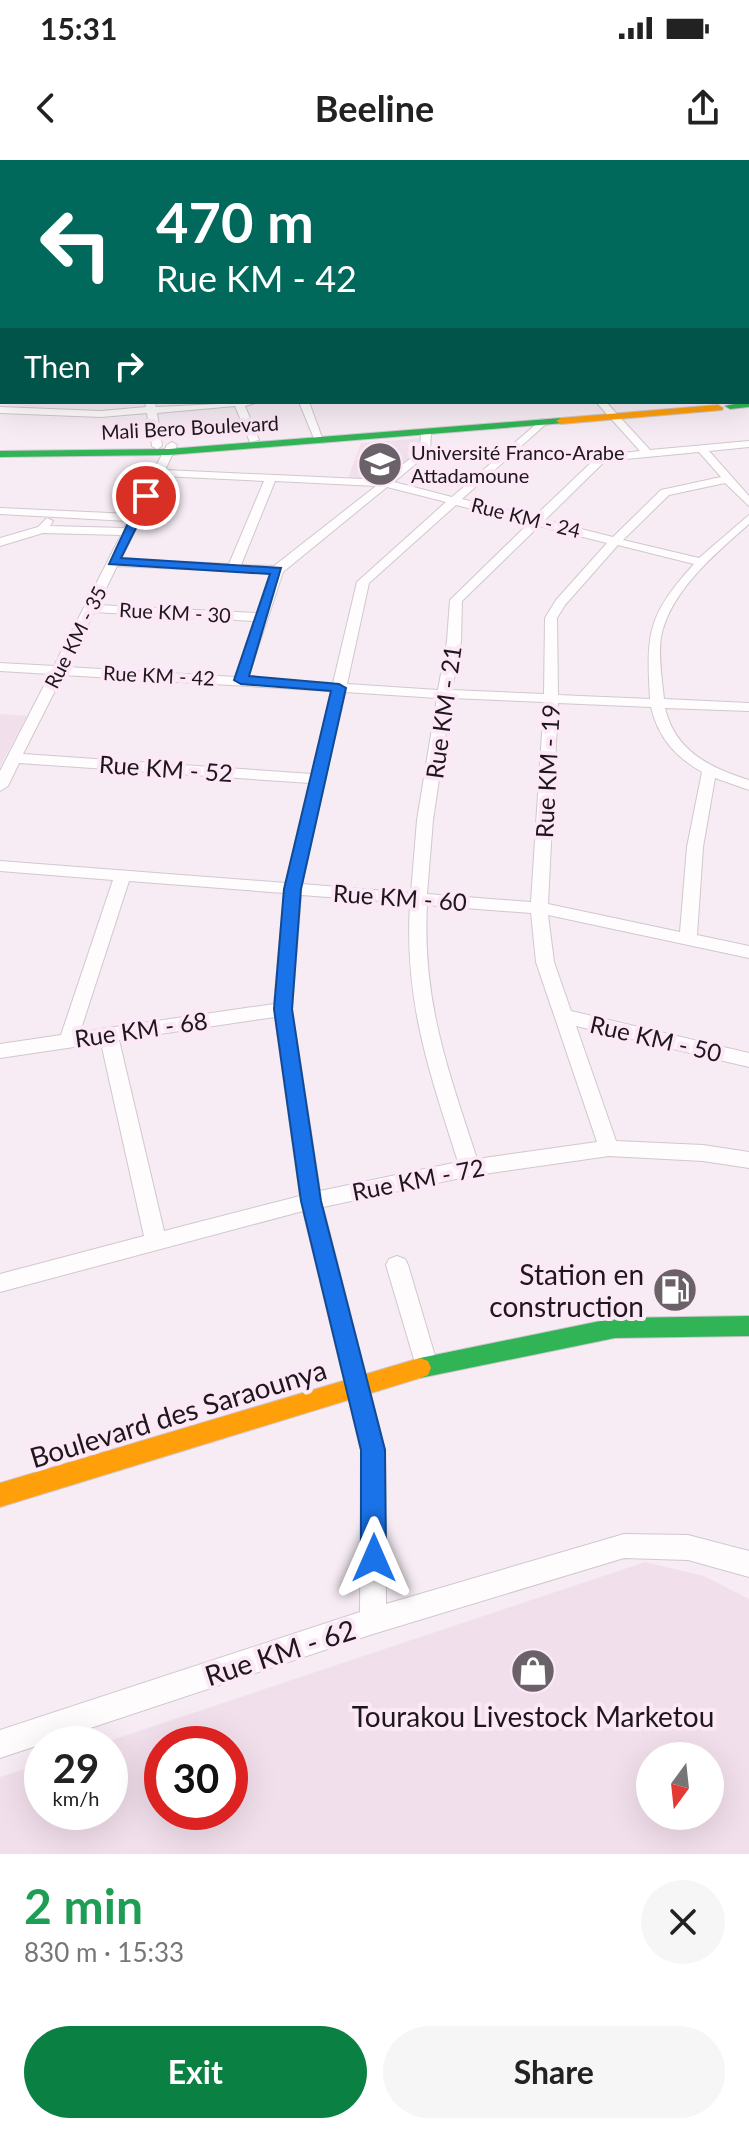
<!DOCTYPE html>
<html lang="en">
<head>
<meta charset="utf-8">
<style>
  :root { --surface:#fff; --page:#f6f6f6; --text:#222; --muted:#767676; --accent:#0b8043 }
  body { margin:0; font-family:Lato,sans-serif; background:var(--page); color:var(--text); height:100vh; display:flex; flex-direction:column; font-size:30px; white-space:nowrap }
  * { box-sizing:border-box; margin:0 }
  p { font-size:26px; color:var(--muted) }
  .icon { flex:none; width:44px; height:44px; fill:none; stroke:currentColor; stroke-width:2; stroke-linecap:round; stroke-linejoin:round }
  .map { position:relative; height:1694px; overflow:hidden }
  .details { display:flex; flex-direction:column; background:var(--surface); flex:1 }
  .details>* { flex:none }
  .top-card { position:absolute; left:0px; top:0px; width:750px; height:244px; box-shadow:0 8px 32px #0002; background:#00695c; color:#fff; overflow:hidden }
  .needle { width:52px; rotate:195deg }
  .controls { position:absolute; left:636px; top:1582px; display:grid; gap:16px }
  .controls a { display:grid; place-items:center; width:88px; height:88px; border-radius:50%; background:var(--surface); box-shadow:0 8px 32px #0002; font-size:40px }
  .speed { position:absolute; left:24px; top:1566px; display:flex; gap:16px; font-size:40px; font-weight:700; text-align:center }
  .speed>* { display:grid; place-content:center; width:104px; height:104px; border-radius:50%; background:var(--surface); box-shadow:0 8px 32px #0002; line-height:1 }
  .speed small { font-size:20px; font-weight:400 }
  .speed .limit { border:12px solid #d22; background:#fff; color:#111 }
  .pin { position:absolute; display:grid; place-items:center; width:68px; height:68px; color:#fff; margin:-34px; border:4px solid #fff; border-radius:50%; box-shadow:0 2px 8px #0007 }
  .me { position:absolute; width:88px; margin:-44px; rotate:0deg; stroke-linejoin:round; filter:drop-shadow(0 0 6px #0008) }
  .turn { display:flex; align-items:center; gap:28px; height:168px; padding:0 24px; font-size:36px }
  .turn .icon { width:104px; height:104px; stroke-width:2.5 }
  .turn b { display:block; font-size:56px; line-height:68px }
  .then { display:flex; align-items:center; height:76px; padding:0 24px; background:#0003; gap:16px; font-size:30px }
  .round { display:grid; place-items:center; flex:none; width:84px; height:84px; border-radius:42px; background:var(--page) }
  .summary { display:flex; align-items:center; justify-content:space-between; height:136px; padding:0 24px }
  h1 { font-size:48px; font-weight:700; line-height:60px; color:#1e9e55 }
  .cta { display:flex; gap:16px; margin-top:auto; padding:16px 24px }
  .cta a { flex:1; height:92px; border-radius:48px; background:var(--accent); color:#fff; font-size:32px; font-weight:700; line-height:92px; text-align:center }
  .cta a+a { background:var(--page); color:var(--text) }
  .status { display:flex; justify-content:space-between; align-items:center; height:56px; padding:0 40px; background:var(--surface); direction:ltr }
  .status svg { height:22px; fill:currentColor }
  header { display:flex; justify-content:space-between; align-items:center; height:104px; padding:0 24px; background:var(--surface); font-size:36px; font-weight:700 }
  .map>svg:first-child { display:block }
  .built { fill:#f2dfec; fill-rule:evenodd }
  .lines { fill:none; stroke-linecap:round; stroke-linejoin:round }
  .street-casing { stroke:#d0c8ce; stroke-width:2 }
  .fast-casing { stroke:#d0c8ce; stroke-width:2 }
  .slow-casing { stroke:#d0c8ce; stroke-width:2 }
  .jam-casing { stroke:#d0c8ce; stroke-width:2 }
  .street { fill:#fefcfd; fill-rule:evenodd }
  .fast { fill:#30b455; fill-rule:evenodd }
  .slow { fill:#ff9f0a; fill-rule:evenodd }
  .jam { fill:#e5322d; fill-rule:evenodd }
  .route { fill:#1a73e8; stroke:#114b97; stroke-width:2 }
  .labels { text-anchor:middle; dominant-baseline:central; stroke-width:8; stroke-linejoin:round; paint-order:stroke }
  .far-street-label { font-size:20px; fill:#1e171c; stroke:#fce8f6 }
  .far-poi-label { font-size:20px; fill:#1e171c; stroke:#fce8f6; text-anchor:start }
  .street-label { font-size:24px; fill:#1e171c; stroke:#fce8f6 }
  .near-poi-label { font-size:28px; fill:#1e171c; stroke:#fce8f6; text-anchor:end }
  .near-street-label { font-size:28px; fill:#1e171c; stroke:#fce8f6 }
</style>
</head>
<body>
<div class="status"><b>15:31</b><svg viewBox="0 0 49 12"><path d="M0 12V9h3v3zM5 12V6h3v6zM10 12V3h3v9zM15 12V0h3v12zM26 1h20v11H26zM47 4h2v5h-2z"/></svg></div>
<header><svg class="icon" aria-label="back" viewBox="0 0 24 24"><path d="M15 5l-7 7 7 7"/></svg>Beeline<svg class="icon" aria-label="share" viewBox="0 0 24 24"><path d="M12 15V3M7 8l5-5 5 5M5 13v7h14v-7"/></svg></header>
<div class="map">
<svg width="749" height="1694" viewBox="0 0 749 1694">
  <rect width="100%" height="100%" fill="#f7ecf4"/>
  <path class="built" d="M424,278V291L386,320L348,318L361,283Z
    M0,554L27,556L0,606Z
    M645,1402L704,1416L749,1439V1694H0V1617L42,1603V1652H110V1584H100ZM230,1584V1652H162V1584ZM710,1596V1656H650V1596Z"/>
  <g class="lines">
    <g class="street-casing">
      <path id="street" d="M748,17H749V21H748Z
        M748,35H749V39H748Z
        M0,48H2V52H0Z
        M748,59H749V63H748Z
        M748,72H749V76H748Z
        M748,93H749V97H748Z
        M748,116H749V120H748Z
        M0,124H2V130H0Z
        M748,139L749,140V146L748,145Z
        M0,165H2V171H0Z
        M748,167H749V173H748Z
        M748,184H749V191H748Z
        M0,199H2V205H0Z
        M145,242H155L156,247L259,242L245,246L259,280L250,282L235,246L157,253L162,286L157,289L152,286L147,253L101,257L0,253V247L101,251L146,247Z
        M299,242H309L324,283L315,281Z
        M596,242H606L650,290L749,281V287L709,291L749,336V346L725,323L669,335L623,380L699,398L749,355V364C716,393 670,431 661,477C658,496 662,519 664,539L749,543V551L665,548C675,591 710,608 749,620V630L715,618L703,687L697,775L749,786V798L548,755L554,802L571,851L749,893V907L576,866L616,981L703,985L749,992V1008L703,1001L609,996L470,1016L323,1047L385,1290L386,1444L624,1374L688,1375L749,1391V1417L688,1400L624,1398L373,1474L0,1598V1570L360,1452L361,1290L303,1051L0,1132V1114L144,1076L101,883L0,898V884L61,875L113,720L0,711V701L286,723L310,623L19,603L8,626L0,631V611L50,514L0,511V503L54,506L121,375L43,373L0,386V378L38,367L47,358L53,361L50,366L124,368L128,361L0,354V348L131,354L167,285L172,282L177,285L165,310L383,320L420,291L421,272L426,269L431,272L430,292L394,322L452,337L542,259L547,262L546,264L462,339L534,357L598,296L640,291ZM699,292L721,317L661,330L613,377L545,360L605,301ZM162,316L264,321L229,404L121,399ZM275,321L376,326L274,406L241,405ZM387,327L446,342L357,422L333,523L248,518L283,412ZM456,345L529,363L450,440L447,481L438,530L347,524L369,423ZM539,366L607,383L556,440L545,458L544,534L452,530L461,481L462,441ZM618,385L694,404C648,455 646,472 650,539L558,535L557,458L565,445ZM117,406L270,413L257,453L98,445ZM94,452L254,461L235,517L67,507ZM63,515L331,531L312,614L23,594ZM345,532L437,538L417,660L411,733L302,724ZM451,538L544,542L531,742L427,734L433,660ZM558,543L651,547C658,578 676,597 702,612L687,687L680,772L548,744ZM129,721L284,733L274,844L80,872ZM301,735L410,743C404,841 429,911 458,1002L320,1031L292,849ZM427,745L531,753L536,802L597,982L477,999C448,910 422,841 427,745ZM275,857L300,1036L164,1071L119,880Z
        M397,1096L405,1099L408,1105L438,1206L435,1213L427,1216L419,1213L416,1206L386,1105L389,1099Z"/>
    </g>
    <g class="fast-casing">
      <path id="fast" d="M749,241V247L730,249L725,246Z
        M561,258L565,259V263L169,295L0,297V291L169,289Z
        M749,1156V1176L615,1178L420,1218L412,1215L409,1208L412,1201L420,1198L615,1158Z"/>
    </g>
    <g class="slow-casing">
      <path id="slow" d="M718,245L723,248L722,250L561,264L556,261L561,258Z
        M420,1198L428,1201L431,1208L428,1215L420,1218L0,1347V1323Z"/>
    </g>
    <g class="jam-casing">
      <path id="jam" d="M0,17H2V21H0Z"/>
    </g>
    <use href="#street" class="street"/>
    <use href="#fast" class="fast"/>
    <use href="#slow" class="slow"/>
    <use href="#jam" class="jam"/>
  </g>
  <path class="route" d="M142,333L152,336L121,398L281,408L249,516L339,524L346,528L301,729L292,849L321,1041L385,1290L386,1398L383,1407L374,1411L365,1407L361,1398V1290L301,1041L274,849L284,729L331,531L241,524L234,520L270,414L109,404Z"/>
  <defs>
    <g id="university-disc" transform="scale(2.3)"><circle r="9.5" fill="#6a6268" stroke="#fce8f6"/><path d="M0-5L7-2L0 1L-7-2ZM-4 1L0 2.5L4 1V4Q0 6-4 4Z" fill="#fff"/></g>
    <g id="fuel-disc" transform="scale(2.3)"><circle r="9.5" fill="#6a6268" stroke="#fce8f6"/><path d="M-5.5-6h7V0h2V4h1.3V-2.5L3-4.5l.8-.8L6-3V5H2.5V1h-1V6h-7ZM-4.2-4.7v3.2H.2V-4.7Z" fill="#fff"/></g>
    <g id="shop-disc" transform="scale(2.3)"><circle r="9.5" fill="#6a6268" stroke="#fce8f6"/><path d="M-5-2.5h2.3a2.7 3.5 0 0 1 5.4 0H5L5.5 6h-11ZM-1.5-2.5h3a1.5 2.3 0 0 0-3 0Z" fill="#fff"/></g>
  </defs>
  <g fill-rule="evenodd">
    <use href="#university-disc" x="380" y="304"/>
    <use href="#fuel-disc" x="675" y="1130"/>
    <use href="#shop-disc" x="533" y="1511"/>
  </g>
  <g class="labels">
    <g class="far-street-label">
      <text transform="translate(190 267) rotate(-3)">Mali Bero Boulevard</text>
      <text transform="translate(526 357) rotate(14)">Rue KM - 24</text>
      <text transform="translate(175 452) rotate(3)">Rue KM - 30</text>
      <text transform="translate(75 477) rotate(-63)">Rue KM - 35</text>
      <text transform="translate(159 515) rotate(3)">Rue KM - 42</text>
    </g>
    <g class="far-poi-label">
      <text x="411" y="292">Université Franco-Arabe<tspan x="411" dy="23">Attadamoune</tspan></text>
    </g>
    <g class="street-label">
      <text transform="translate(443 552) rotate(-82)">Rue KM - 21</text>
      <text transform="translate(166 608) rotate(4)">Rue KM - 52</text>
      <text transform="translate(547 611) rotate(-87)">Rue KM - 19</text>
      <text transform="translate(400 737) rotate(4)">Rue KM - 60</text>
      <text transform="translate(141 869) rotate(-8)">Rue KM - 68</text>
      <text transform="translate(656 878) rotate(13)">Rue KM - 50</text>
      <text transform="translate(418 1019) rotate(-11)">Rue KM - 72</text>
    </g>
    <g class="near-poi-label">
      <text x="644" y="1114">Station en<tspan x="644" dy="32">construction</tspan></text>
      <text x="533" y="1556" text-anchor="middle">Tourakou Livestock Marketou</text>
    </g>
    <g class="near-street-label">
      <text transform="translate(178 1253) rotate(-17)">Boulevard des Saraounya</text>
      <text transform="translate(280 1492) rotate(-18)">Rue KM - 62</text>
    </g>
  </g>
</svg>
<div class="controls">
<a><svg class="needle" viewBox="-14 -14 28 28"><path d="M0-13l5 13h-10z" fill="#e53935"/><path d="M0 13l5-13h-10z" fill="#767676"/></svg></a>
</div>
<div class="speed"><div>29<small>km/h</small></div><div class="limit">30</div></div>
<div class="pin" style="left:146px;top:336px;background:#d93025"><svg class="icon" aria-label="arrive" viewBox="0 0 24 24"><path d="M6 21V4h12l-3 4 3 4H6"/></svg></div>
<svg class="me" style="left:374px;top:1398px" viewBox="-20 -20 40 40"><path d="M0-17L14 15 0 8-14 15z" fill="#1a73e8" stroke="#fff" stroke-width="4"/></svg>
<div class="top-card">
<div class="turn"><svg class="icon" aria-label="left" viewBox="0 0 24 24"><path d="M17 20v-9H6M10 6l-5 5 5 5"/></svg><div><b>470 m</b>Rue KM - 42</div></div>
<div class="then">Then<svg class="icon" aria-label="right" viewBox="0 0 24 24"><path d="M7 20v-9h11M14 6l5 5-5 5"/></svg></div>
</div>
</div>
<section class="details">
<div class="summary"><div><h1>2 min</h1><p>830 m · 15:33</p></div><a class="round"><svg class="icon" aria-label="close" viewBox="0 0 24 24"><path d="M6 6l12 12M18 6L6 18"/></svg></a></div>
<div class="cta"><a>Exit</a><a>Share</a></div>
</section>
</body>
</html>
